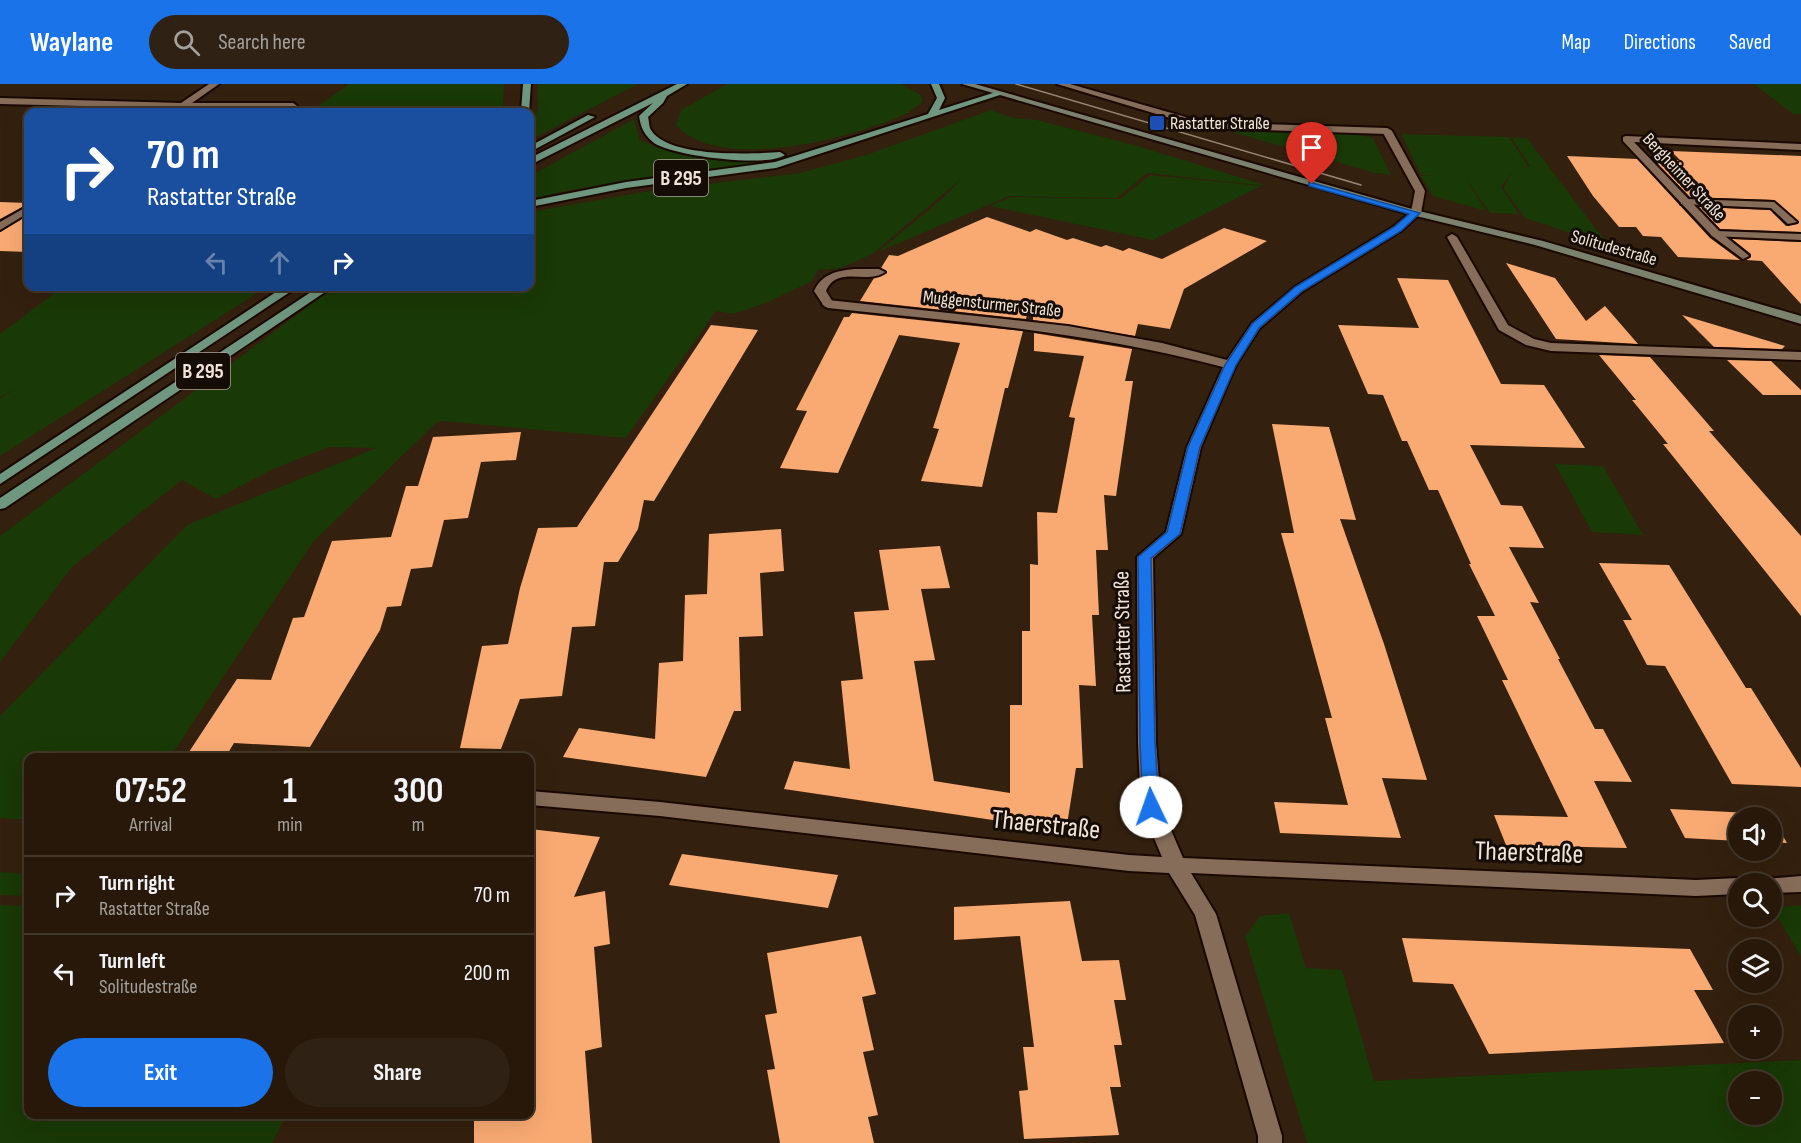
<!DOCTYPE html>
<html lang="en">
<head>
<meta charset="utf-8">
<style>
  :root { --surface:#27180a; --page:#2f2113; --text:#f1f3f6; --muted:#a4a09c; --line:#43372b; --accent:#1a73e8 }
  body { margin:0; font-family:"Sofia Sans Condensed",sans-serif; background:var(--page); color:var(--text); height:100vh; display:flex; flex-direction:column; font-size:22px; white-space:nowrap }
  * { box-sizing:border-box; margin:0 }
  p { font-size:20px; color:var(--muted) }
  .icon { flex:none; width:33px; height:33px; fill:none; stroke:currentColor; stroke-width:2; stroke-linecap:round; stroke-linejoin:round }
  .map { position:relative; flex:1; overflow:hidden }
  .panel { position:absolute; left:24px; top:669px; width:510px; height:366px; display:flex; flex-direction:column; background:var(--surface); border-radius:12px; box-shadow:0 6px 24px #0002,0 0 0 2px var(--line) }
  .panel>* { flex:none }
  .guide { position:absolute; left:24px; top:24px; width:510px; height:183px; border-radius:12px; box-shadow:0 6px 24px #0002,0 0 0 2px var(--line); background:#1a4fa0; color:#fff; overflow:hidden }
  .fabs { position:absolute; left:1728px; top:723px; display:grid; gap:12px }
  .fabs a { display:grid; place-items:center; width:54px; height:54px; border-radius:50%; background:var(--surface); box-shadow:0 6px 24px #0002,0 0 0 2px var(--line); font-size:30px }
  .pin { position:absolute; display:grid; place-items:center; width:51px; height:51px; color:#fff; margin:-62px -26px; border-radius:50% 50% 50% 0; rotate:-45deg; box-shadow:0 0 6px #0007 }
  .pin .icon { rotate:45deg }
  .me { position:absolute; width:66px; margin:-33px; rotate:357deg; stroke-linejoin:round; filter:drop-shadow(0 0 4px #0008) }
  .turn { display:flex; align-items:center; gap:21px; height:126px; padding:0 24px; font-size:27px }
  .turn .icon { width:78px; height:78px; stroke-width:2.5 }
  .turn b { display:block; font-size:42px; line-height:51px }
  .lanes { display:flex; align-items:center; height:57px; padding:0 24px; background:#0003; justify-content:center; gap:30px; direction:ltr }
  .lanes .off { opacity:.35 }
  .eta { display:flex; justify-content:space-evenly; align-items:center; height:102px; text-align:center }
  .eta b { font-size:36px; font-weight:700; line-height:42px }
  .cta { display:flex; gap:12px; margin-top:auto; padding:12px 24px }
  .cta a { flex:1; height:69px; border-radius:36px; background:var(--accent); color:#fff; font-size:24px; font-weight:700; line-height:69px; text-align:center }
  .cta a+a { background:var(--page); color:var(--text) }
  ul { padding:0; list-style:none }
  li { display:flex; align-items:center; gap:18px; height:78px; padding:0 24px; border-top:2px solid var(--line) }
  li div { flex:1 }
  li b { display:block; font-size:22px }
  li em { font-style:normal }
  header { display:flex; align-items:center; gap:36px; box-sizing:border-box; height:84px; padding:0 30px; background:var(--accent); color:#fff }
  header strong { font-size:28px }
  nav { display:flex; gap:33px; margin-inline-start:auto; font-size:21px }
  .search { width:420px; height:54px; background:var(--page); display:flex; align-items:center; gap:15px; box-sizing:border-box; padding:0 21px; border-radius:33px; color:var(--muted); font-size:22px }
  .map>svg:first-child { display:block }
  .green { fill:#193906; fill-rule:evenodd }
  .building { fill:#f9aa73 }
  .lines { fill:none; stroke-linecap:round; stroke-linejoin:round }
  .service-casing { stroke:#1b0800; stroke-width:4 }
  .minor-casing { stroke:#1b0800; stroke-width:4 }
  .secondary-casing { stroke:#1b0800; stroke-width:4 }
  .primary-casing { stroke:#1b0800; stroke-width:4 }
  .service { fill:#866d5a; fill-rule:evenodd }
  .minor { fill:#866d5a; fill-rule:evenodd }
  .secondary { fill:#7a826d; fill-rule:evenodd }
  .primary { fill:#6f967f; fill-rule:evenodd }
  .tram { stroke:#978678; stroke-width:1.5 }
  .route { fill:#1a73e8; stroke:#114b97; stroke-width:1.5 }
  .transit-dot { fill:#1a4fb4; stroke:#150c05; stroke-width:2 }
  .labels { text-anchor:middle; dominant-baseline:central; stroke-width:6; stroke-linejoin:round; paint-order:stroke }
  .far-poi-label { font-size:18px; fill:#f1e3d8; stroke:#150c05; text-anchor:start }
  .far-street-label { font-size:18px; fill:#f1e3d8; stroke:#150c05 }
  .shield { fill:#150c05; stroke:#afa299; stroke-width:1.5 }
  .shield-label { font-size:21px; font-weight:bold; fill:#f1e3d8 }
  .street-label { font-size:22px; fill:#f1e3d8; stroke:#150c05 }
  .near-street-label { font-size:27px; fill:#f1e3d8; stroke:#150c05 }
</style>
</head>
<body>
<header>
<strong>Waylane</strong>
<div class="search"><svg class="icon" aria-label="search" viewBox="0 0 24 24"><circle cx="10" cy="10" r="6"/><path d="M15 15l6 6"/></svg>Search here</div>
<nav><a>Map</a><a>Directions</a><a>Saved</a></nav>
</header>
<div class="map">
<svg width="1801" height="1059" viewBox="0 0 1801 1059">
  <rect width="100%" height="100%" fill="#34200e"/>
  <path class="green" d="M349,0H504L503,25L501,28H326L317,23Z
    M538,0H638L530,56V49L538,25Z
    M727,0H901L921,11L923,18C915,23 908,29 899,33C847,55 719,89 676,41L681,26Z
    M1754,0H1801V30H1793Z
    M991,26L1013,34L1037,36L1134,61L1268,102L1147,89L1117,114L1009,112L878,168L944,113L961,95L872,170L841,184L818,186L812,197L766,219L733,230L716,227L626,354L442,337L436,339L313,458L170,673L28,674V736L0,734V632L187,441L376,364L329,363L273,385L216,415L182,396L72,483L0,578V452L334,203L530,202V128L655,106L800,89L866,71Z
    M634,35L640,56C682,76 726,77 771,78L755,82L569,106L530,116V92Z
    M1222,45L1356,50L1373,54L1391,91L1375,89Z
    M1401,50L1509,53L1528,82L1518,86L1530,82L1511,53L1527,54L1608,161L1525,134L1503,104L1513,87L1501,103L1519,130L1490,129L1465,93L1486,127L1433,112L1421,92L1432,91H1421Z
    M1150,91L1261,102L1153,156L990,122L1011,113L1120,115Z
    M64,202H267V203L0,372V315L13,306L0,313V250Z
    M1555,380L1603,382L1643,451L1592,448Z
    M0,788L28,790V812L0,811Z
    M0,821L28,822V1030L286,1031L272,1059H0Z
    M1801,821V872L1772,824Z
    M1289,829L1306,884L1342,886L1374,997L1801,976V1059H1307L1245,853L1260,832ZM1738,998H1772V1030H1738Z"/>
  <path class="building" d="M1671,67L1801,72V148L1720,145L1699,123L1770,126L1786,142L1797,140L1799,138L1774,116L1690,113L1654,76H1680Z
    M1567,72L1637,75L1710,154L1740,176L1678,173L1661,153L1643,152L1636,143H1619L1593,112Z
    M0,118L28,119V120L0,135Z
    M28,131V168L0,167V148Z
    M987,133L1030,148L1036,145L1067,156L1073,154L1101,163L1106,161L1123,167L1129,164L1162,175L1224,144L1267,157L1184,205L1170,245L1138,240L1135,252L1033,236V218H1030L1026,235L860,217L874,194L887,189L881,184L889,171L898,172Z
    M1732,155L1801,158V220L1762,177L1746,176L1750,174L1751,170Z
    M1506,179L1555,194L1586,237L1605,222L1638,260L1556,255Z
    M1397,194L1448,196L1501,300L1544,301L1585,364L1470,361L1501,421L1522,422L1544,464L1509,463L1539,519L1530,518L1560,575H1558L1595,645H1603L1632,698L1594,697L1627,764L1506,761L1494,731L1568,733L1502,596H1508L1477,532H1495L1469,480H1471L1438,406H1429L1407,357H1402L1383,311L1368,310L1338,241L1419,244Z
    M852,229L1023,247L1008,304H1005L982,403L921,397L939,345L933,344L960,259L899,251L838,389L780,384L807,327L796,326L844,233H849Z
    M1682,231L1752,252L1785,262L1782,265L1714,263Z
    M711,241L758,246L654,417L644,416L638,445L618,478H604L595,542L572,543L562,612L520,615L501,665L460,664L482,562L508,560L520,504L538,444L577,443Z
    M1034,249L1132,265L1125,297H1133L1116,412L1104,411L1108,466H1096L1099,531H1092L1096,602L1079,601L1083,684H1076L1066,747L784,705L794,677L850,685L841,597L863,595L854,528L889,526L879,466L940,462L950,504L921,505L935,576L914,577L934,697L1010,709V621H1022V547H1030V480L1038,481L1037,428L1057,429L1075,334L1069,333L1084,272L1034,267Z
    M1599,271L1650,273L1714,347H1709L1801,452V532L1663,360H1668L1632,316H1636Z
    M1727,276L1771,277L1801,306V311H1763Z
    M1272,340L1329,343L1356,436L1340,435L1384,560L1427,696L1382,694L1401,754L1280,749L1274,718L1348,721L1325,634H1332L1281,449H1294Z
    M521,348L516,376L481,378L468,434L444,436L432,483L411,485L401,522L387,523L380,546L310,663L234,659L225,674H185L237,595L271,596L293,534L304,533L332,457L391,453L406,402H418L433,353Z
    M781,445L784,487L760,489L763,552L739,553L741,627H734L706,693L563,673L579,644L655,655L659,579L683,577L685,511L707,510L709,450Z
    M1599,479L1669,481L1746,604H1751L1801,684V703L1732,700L1665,582L1647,581L1623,536H1632Z
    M1670,725L1770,730L1787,759L1772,758V734H1738V757L1685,754Z
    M530,745L600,753L574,813L605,807L610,860L594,863L602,963L585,967L592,1059H474V1030H530Z
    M682,770L838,791L828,824L669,801Z
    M1070,817L1082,877L1119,876L1126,916H1114L1122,961H1114L1121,1003H1110L1119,1051L1024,1055L1019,1007L1028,1006L1023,963H1034L1020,852L954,856V823Z
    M861,852L876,910L862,913L874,966L863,968L878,1031L868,1033L874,1059H780L767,986L775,985L765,931L777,929L767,869Z
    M1402,854L1690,865L1713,906H1694L1724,959L1489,970L1453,900L1413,898Z"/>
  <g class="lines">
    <g class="service-casing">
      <path id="service" d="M1057,0H1070L1203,38L1387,44L1392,47L1387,50L1203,44Z
        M1685,115L1774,118L1797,138L1788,140L1771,124L1681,120V116Z
        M1716,147L1801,150V156L1712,152L1711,150Z
        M1452,150L1457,153L1508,241L1534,255L1551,259L1801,268V276L1551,267L1526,261L1499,246L1447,153Z
        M854,185H879L885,188C868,201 837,181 826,207L834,220L828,224L824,222L814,207C822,190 836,187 854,185Z"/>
    </g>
    <g class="minor-casing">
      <path id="minor" d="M209,0H219L192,19H293L297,22L293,25H263V28H255L251,26L0,20V14L181,19Z
        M1387,44L1392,47L1425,107L1421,129L1401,147L1303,207L1260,244L1236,281L1201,363L1181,450L1153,474L1156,659L1161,723L1183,774L1696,796L1738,794L1745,796L1747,800H1738V810L1696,812L1191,789L1216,830L1282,1052V1059H1258V1052L1195,831L1169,789L1129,787L660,732L530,721V707L660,718L1129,771L1162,773L1141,723L1138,659L1137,473L1166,448L1187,363L1223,283C1092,248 962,238 828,224L822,220L828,216L1068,242L1162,259L1227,276L1252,239L1295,203L1393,143L1411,128L1415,107L1382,47Z
        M1626,52L1801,60V66L1634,58L1720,148L1747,170L1749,172L1743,175L1712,152L1623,57V53Z
        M28,122V129L0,146V138Z
        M1801,792V808L1772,809V800H1762L1765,795Z"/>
    </g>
    <g class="secondary-casing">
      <path id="secondary" d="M962,0H975L1419,127L1543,157L1801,232V240L1535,161L1412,131Z"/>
    </g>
    <g class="primary-casing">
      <path id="primary" d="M523,0H531L529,28H521Z
        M677,0H687L667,12L663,19L648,33C649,36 649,43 651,46C668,74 751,70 780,68L785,71C767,84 673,72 654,59C644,51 641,44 639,32L653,19L530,81V74Z
        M931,0H939L945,14L939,26L996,8L1003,10L776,84L626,104L530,123V117L626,98L775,78L928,30L937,14Z
        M588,31L595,33L530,68V62Z
        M285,202H299L0,400V390Z
        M320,202H334L5,424L0,425V414Z"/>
    </g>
    <use href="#service" class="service"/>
    <use href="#minor" class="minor"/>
    <use href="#secondary" class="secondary"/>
    <use href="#primary" class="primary"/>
    <path class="tram" d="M1016,0L1361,101"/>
  </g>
  <path class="route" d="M1309,98L1420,129L1401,147L1302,207L1259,244L1236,281L1200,363L1180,450L1151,474L1155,659L1159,723L1157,727H1145L1143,723L1140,659L1138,473L1167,448L1188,363L1225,281L1252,240L1295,203L1394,143L1409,130L1309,102Z"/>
  <rect class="transit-dot" x="1149" y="31" width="16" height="16" rx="3"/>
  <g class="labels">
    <g class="far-poi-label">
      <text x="1170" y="39">Rastatter Straße</text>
    </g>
    <g class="far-street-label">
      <text transform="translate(1684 93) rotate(47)">Bergheimer Straße</text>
      <text transform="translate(1614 164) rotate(16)">Solitudestraße</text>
      <text transform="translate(992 220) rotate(6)">Muggensturmer Straße</text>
    </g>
    <g class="shield">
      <rect x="654" y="76" width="54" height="36" rx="4.5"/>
      <rect x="176" y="269" width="54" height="36" rx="4.5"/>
    </g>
    <g class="shield-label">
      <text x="681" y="94">B 295</text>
      <text x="203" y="287">B 295</text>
    </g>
    <g class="street-label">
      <text transform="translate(1123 548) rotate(-91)">Rastatter Straße</text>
    </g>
    <g class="near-street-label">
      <text transform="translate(1046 741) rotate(6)">Thaerstraße</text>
      <text transform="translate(1529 769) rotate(2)">Thaerstraße</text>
    </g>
  </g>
</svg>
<div class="fabs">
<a><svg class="icon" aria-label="sound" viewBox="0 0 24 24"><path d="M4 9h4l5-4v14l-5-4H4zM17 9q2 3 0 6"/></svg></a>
<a><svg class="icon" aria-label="search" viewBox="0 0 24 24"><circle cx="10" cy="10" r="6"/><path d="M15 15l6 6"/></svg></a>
<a><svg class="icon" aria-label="layers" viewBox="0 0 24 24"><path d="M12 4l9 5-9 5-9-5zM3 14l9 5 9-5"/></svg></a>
<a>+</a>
<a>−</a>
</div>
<div class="pin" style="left:1312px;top:100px;background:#d93025"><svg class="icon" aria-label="arrive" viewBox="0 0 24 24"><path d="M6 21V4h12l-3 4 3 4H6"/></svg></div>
<svg class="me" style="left:1151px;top:723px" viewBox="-20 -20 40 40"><circle r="19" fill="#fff"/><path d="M0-13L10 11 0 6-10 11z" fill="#1a73e8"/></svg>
<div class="guide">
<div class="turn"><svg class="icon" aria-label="right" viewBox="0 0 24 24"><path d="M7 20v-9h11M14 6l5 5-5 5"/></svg><div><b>70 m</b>Rastatter Straße</div></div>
<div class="lanes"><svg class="icon off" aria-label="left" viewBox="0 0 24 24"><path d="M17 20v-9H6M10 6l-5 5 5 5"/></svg><svg class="icon off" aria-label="ahead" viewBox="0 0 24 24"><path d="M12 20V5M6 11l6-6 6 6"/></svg><svg class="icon" aria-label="right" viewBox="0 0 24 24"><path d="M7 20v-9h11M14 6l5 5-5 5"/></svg></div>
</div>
<section class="panel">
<div class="eta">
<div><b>07:52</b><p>Arrival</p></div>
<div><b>1</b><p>min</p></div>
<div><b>300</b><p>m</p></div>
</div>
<ul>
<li><svg class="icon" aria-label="right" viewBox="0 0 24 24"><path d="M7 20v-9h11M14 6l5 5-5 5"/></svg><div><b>Turn right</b><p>Rastatter Straße</p></div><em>70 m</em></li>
<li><svg class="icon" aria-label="left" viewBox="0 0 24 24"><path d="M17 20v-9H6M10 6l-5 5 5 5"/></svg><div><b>Turn left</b><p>Solitudestraße</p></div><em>200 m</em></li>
</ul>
<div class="cta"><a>Exit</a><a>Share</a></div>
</section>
</div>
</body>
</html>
